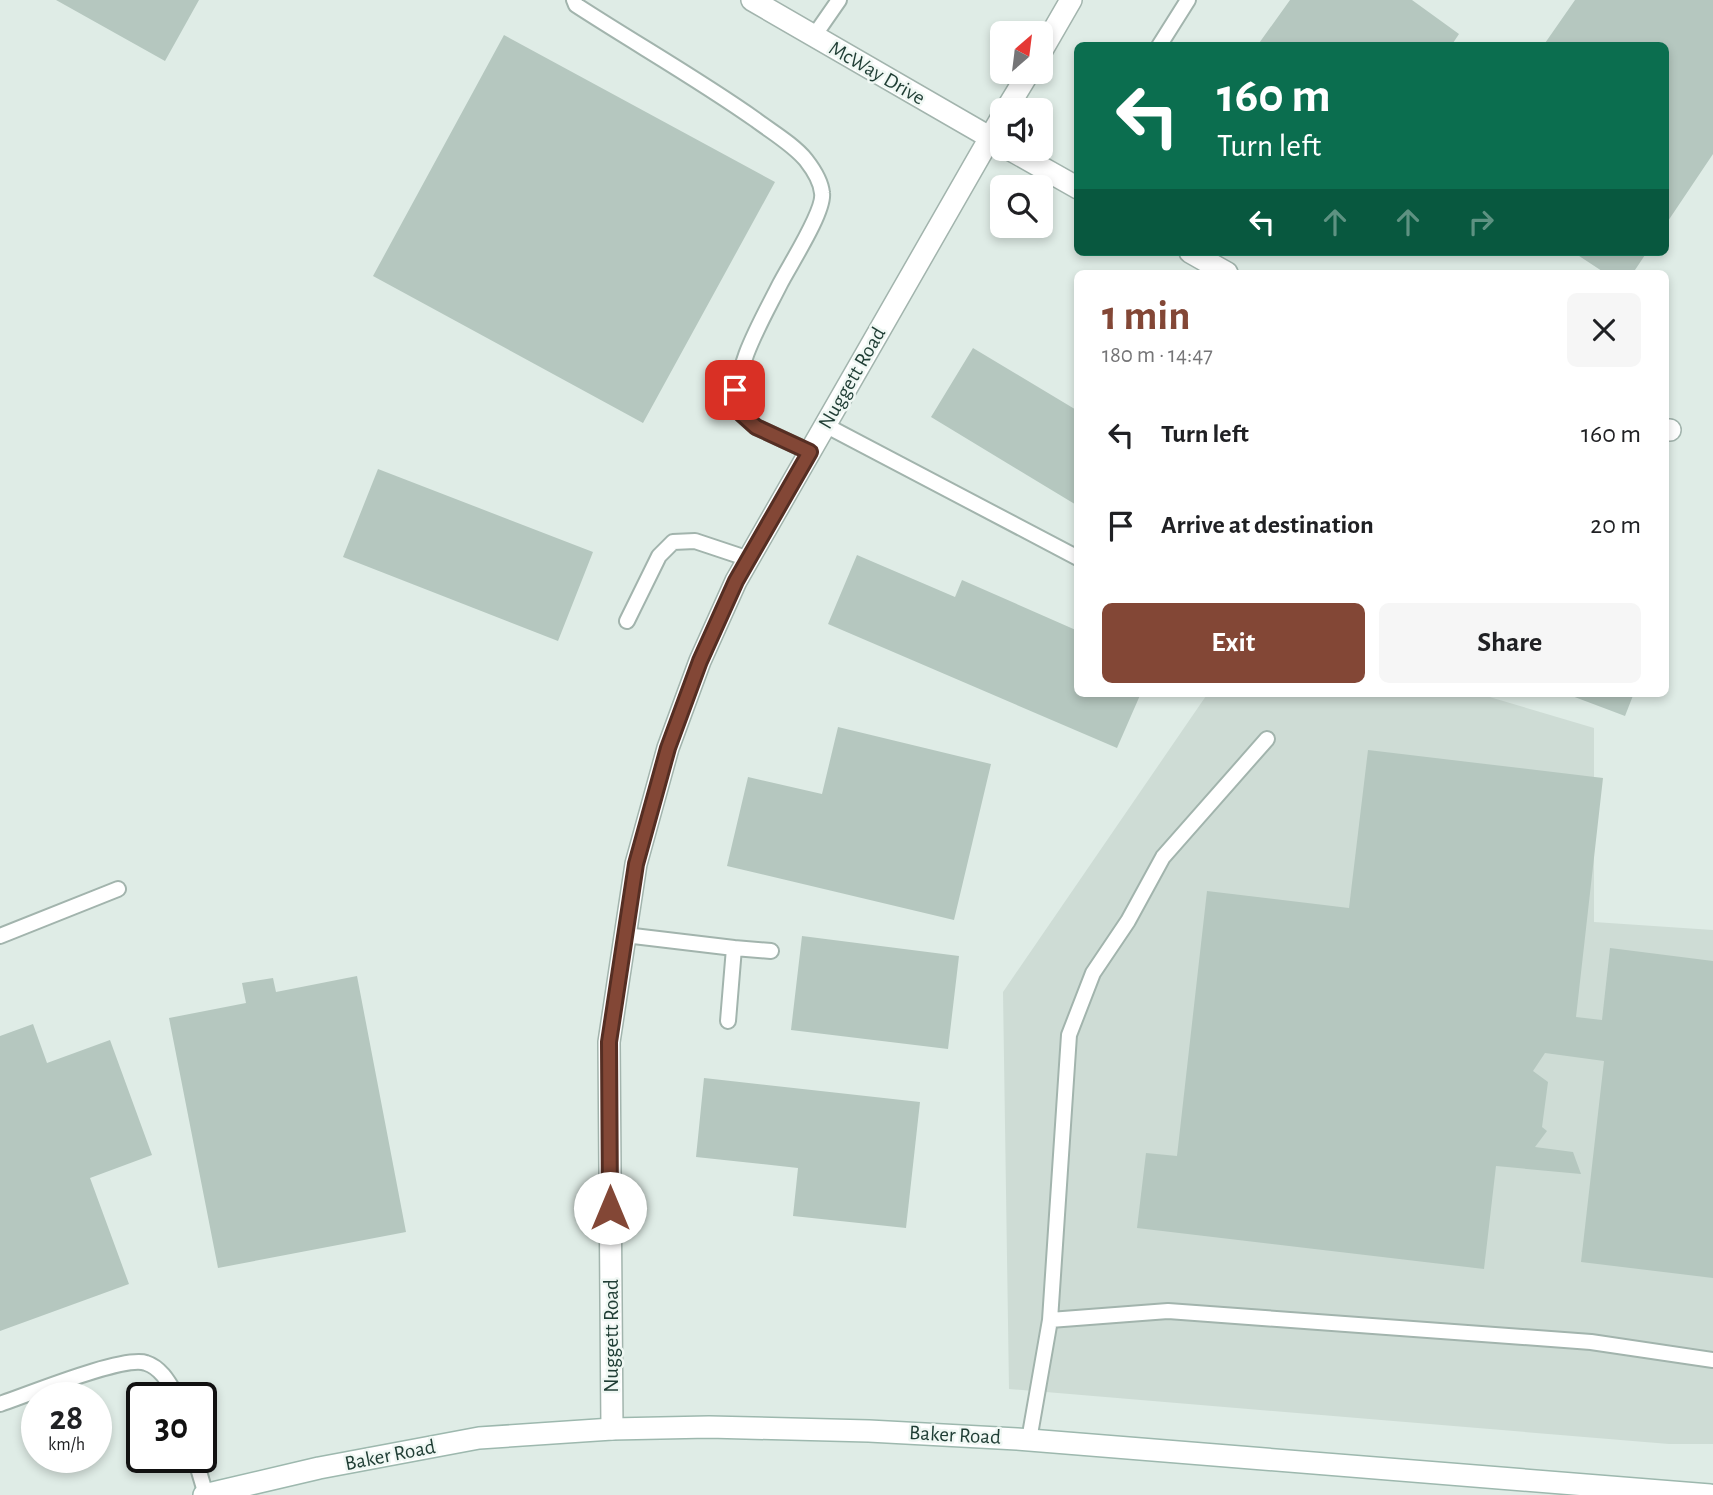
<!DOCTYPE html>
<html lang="en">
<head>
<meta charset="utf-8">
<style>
  :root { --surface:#fff; --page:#f6f6f6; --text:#202124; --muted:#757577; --accent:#834736 }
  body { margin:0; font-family:"Alegreya Sans",sans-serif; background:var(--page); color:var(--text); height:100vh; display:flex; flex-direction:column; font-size:26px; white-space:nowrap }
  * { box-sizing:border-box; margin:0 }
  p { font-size:23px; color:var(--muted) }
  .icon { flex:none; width:38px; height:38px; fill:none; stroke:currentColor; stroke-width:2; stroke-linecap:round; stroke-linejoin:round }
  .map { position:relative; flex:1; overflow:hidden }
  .side { position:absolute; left:1074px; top:270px; width:595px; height:427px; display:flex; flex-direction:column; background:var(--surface); border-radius:10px; box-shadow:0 4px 10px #0003 }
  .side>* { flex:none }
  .guide { position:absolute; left:1074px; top:42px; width:595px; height:214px; border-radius:10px; box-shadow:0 4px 10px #0003; background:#0b6e4f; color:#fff; overflow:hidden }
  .needle { width:46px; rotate:28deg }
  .buttons { position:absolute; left:990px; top:21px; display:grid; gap:14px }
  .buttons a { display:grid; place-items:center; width:63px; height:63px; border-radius:10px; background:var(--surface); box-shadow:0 4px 10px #0003; font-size:35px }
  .speed { position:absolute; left:21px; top:1382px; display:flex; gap:14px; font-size:35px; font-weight:700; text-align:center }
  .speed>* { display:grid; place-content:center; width:91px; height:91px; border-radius:50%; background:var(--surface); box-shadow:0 4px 10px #0003; line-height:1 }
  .speed small { font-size:18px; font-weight:400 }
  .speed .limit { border:4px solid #111; border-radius:10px; background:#fff; color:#111 }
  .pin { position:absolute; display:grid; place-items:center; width:60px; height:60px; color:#fff; margin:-30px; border-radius:14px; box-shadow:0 4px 10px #0006 }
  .me { position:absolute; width:77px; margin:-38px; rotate:0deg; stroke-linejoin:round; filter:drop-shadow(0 0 5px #0008) }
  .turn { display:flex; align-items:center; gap:24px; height:147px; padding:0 28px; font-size:32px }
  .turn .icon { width:91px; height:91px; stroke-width:2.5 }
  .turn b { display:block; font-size:49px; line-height:60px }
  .lanes { display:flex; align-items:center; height:66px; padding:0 28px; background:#0003; justify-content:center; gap:35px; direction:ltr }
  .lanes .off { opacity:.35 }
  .round { display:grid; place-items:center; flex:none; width:74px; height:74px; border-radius:10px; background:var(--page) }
  .overview { display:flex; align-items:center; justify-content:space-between; height:119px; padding:0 28px }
  h1 { font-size:42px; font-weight:700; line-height:52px; color:var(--accent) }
  .primary-button { display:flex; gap:14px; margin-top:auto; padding:14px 28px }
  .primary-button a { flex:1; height:80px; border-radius:10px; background:var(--accent); color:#fff; font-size:28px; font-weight:700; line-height:80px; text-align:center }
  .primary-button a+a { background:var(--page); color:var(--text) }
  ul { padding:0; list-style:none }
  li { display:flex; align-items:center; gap:21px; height:91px; padding:0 28px }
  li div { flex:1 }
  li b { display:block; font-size:26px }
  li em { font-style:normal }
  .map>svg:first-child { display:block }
  .built { fill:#cedcd5 }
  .building { fill:#b5c7bf }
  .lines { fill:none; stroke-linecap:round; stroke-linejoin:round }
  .lane-casing { stroke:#a2b4ad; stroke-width:18 }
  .street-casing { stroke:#a2b4ad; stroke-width:24 }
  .secondary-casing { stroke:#9db8ae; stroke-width:24 }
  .lane { stroke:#fff; stroke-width:14 }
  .street { stroke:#fff; stroke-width:21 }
  .secondary { stroke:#fff; stroke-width:21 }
  .route-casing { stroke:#552e23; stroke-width:18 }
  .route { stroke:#834736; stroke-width:12 }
  .labels { text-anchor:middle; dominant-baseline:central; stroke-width:5; stroke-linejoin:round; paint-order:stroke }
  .street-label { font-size:21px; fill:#1f3d34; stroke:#f0f8f4 }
</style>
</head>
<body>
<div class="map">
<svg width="1713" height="1495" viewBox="0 0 1713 1495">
  <rect width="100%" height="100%" fill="#dfece6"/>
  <path class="built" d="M1208,693H1476L1594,728V922L1713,930V1444H1669L1009,1389L1003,992Z"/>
  <path class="building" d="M56,0H199L165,61Z
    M1290,0H1412L1459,34L1451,46H1257Z
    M1575,0H1713V154L1666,224V46H1543Z
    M504,35L775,182L643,423L373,276Z
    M1573,252H1647L1633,273H1605Z
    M973,348L1078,411V506L931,417Z
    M378,469L593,552L558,641L343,557Z
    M857,555L955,597L962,580L1078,631V693H1141L1117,748L828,624Z
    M1564,693H1634L1625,716Z
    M838,727L991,764L954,920L727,866L748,777L822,794Z
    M1368,750L1603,778L1576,1017L1602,1020L1610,948L1713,961V1278L1581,1262L1604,1061L1545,1053L1533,1071L1548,1082L1542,1127L1547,1131L1535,1147L1573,1152L1581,1174L1496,1166L1484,1269L1137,1228L1146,1153L1177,1156L1207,891L1349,908Z
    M802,936L959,956L948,1049L791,1030Z
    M357,976L406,1232L218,1268L169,1018L246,1003L242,983L273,978L276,992Z
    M33,1024L47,1063L110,1040L152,1155L90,1178L129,1284L0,1331V1036Z
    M704,1078L920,1102L906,1228L793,1216L798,1168L696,1157Z"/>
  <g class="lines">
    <g class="lane-casing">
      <path id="lane" d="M574,0L576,5C636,44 698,79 756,120C772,132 794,145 806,160C813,169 821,182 822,193C825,211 789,266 780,284C761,322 734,366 736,409L756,427L810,452
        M814,36L839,0
        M1159,46L1188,0
        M825,425L1078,558
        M627,621L659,556L673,542L695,541L749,559
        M625,935L734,948
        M0,936L118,889
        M728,1021L734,948L771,951
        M1050,1320L1168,1311L1591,1342L1713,1360
        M0,1404C27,1395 124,1355 146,1363C162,1368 170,1385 178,1398
        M1029,1440L1050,1320L1069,1035L1093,973L1128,921L1163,857L1267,739
        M195,1458L206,1495"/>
    </g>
    <g class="street-casing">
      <path id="street" d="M752,0L1003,145
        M1041,52L1071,0
        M1006,110L1029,72
        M1009,149L1078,188
        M1190,252L1227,273
        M1666,430H1670
        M612,1429L609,1042L636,864L668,748L700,661L736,581L1003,115"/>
    </g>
    <g class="secondary-casing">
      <path id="secondary" d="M204,1495L319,1468L479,1438L612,1429L709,1427L869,1431L1017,1439L1710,1495"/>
    </g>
    <use href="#lane" class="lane"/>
    <use href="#street" class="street"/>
    <use href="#secondary" class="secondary"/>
  </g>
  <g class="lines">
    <g class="route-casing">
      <path id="route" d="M610,1208L609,1042L636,864L668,748L700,661L736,581L810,452L756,427L736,409L735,390"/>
    </g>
    <use href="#route" class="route"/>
  </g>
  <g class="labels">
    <g class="street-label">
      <text transform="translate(877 73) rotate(30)">McWay Drive</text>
      <text transform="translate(852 378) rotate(-60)">Nuggett Road</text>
      <text transform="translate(611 1336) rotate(-90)">Nuggett Road</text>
      <text transform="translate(955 1435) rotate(3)">Baker Road</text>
      <text transform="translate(390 1455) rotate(-11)">Baker Road</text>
    </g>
  </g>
</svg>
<div class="buttons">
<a><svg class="needle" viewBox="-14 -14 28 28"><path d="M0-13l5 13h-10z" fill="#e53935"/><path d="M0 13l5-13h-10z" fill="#757577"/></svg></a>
<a><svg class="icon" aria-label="sound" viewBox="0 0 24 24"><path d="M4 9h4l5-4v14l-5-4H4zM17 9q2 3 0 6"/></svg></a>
<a><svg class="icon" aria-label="search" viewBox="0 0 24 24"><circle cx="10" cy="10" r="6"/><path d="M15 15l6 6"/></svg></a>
</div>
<div class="speed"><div>28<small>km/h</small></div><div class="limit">30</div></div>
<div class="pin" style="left:735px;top:390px;background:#d93025"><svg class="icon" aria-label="arrive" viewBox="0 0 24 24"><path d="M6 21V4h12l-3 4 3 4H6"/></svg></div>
<svg class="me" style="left:610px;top:1208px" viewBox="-20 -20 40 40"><circle r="19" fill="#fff"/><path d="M0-13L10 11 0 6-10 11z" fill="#834736"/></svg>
<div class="guide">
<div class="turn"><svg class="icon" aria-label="left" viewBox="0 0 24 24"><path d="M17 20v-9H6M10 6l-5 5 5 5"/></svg><div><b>160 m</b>Turn left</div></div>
<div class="lanes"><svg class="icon" aria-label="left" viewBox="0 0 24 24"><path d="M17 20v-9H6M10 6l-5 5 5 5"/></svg><svg class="icon off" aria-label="ahead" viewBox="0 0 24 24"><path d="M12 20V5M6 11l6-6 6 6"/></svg><svg class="icon off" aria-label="ahead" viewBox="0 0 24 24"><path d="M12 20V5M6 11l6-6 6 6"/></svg><svg class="icon off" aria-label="right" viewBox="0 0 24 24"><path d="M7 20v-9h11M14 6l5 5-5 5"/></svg></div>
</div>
<section class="side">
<div class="overview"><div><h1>1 min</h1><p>180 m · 14:47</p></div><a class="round"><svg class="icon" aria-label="close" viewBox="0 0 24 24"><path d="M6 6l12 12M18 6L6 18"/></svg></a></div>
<ul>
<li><svg class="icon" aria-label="left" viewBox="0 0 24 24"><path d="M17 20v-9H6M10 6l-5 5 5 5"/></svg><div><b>Turn left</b></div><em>160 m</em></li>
<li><svg class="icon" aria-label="arrive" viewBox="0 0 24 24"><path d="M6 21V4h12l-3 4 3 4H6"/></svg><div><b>Arrive at destination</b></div><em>20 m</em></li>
</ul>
<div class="primary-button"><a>Exit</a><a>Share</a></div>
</section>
</div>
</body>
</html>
